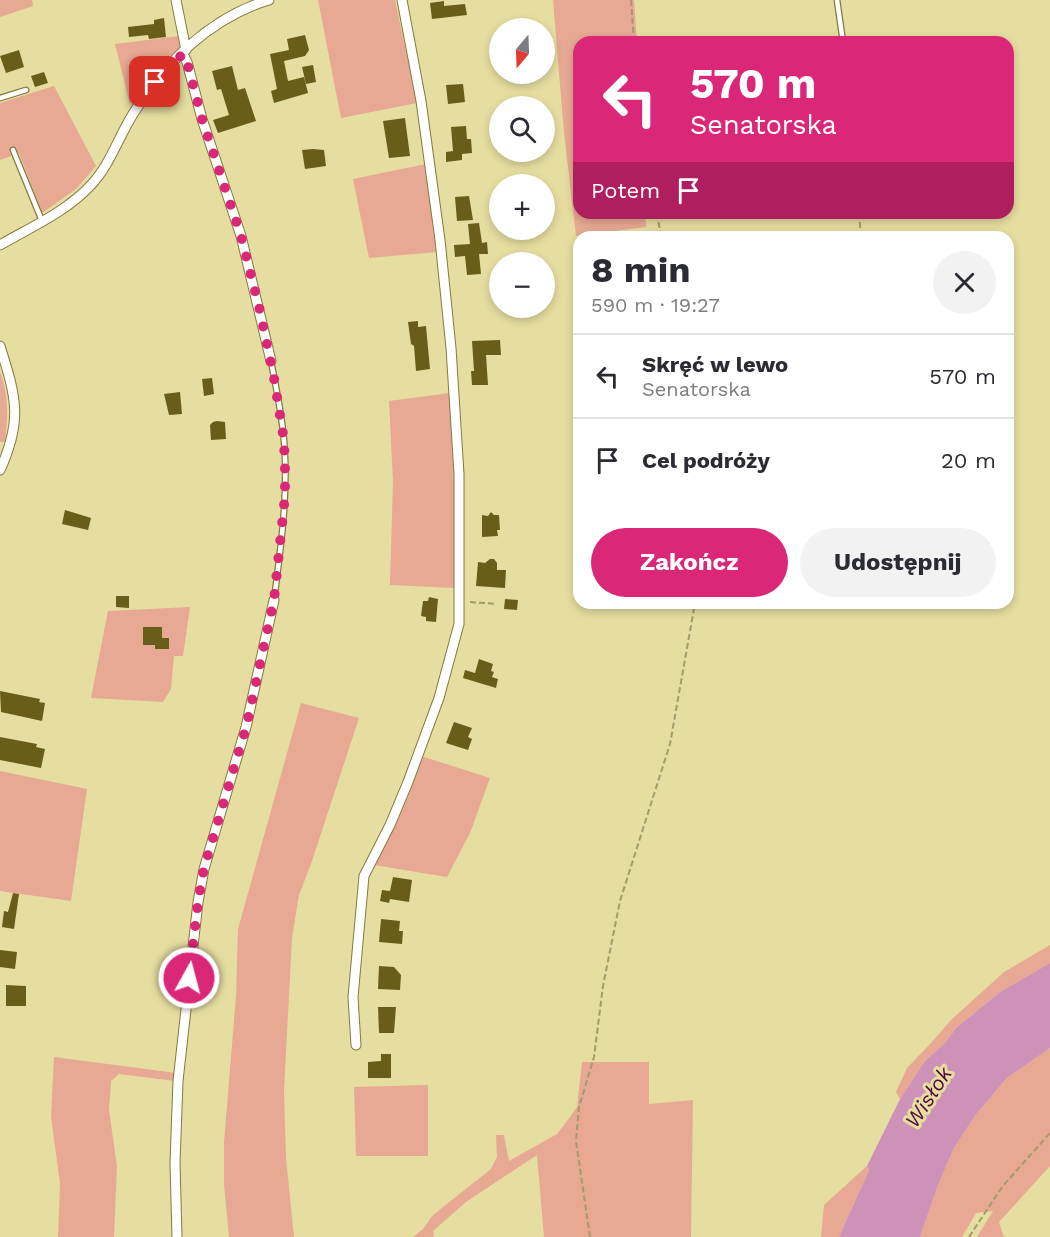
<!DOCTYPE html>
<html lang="pl">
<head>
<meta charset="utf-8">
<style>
  :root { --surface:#fff; --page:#f2f2f3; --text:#2b2b33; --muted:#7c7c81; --line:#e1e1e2; --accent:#db2777 }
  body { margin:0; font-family:"Work Sans",sans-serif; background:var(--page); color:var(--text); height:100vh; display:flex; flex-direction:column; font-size:22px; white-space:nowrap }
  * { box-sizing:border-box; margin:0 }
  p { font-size:20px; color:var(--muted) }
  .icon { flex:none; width:33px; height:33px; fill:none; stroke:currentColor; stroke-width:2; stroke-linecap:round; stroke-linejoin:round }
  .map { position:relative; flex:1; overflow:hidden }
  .side { position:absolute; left:573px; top:231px; width:441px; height:378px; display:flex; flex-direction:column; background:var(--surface); border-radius:18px; box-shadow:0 3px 9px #0003 }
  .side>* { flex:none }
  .top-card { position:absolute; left:573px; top:36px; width:441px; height:183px; border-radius:18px; box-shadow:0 3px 9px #0003; background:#db2777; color:#fff; overflow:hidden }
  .needle { width:39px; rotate:199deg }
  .buttons { position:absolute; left:489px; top:18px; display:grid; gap:12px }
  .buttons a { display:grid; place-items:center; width:66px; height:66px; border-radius:50%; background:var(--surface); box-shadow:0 3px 9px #0003; font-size:30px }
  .pin { position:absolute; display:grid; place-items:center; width:51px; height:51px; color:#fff; margin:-26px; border-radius:12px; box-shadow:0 3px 9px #0006 }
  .me { position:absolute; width:66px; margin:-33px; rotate:7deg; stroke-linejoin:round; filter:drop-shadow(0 0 4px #0008) }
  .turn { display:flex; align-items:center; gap:21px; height:126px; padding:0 18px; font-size:27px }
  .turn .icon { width:78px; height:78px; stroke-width:2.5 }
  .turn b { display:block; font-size:42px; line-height:51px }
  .then { display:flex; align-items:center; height:57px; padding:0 18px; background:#0003; gap:12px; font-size:22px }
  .round { display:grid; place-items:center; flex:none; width:63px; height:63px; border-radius:32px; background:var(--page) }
  .summary { display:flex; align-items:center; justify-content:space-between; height:102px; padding:0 18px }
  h1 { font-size:36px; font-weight:700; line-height:45px }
  .button { display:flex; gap:12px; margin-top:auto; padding:12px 18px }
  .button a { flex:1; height:69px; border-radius:36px; background:var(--accent); color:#fff; font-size:24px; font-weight:700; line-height:69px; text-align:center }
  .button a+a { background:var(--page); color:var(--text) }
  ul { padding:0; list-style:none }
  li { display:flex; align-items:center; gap:18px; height:84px; padding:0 18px; border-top:2px solid var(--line) }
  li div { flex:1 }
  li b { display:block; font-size:22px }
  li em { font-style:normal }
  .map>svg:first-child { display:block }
  .green { fill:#e7a993 }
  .water { fill:#ce92b9 }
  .building { fill:#695e19 }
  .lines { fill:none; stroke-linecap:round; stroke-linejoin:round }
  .service-casing { stroke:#837a3f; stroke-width:7 }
  .minor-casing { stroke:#837a3f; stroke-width:11 }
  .path { stroke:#a29b6c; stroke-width:2; stroke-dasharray:6 3; stroke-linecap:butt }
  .service { stroke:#fff; stroke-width:4.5 }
  .minor { stroke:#fff; stroke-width:9 }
  .route { stroke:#db2777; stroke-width:10; stroke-dasharray:0 18 }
  .labels { text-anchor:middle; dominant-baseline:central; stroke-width:6; stroke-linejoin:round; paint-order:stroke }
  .water-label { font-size:21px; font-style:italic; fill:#51093f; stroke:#e6dda0 }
</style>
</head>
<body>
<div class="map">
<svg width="1050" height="1237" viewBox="0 0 1050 1237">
  <rect width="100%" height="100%" fill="#e6dda0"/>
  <path class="green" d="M0,0H32L33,6L0,17Z
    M318,0H395L417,103L341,118Z
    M553,0H634L637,42H579V213H645L646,227L576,236L564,133Z
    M179,36L182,45L147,76L130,105L115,44Z
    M54,86L96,166L76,189L42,213L19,153L0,160V103Z
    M426,164L437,252L369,258L353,179Z
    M0,372C9,396 8,417 5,442H0Z
    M450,393L454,476L455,588L390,585L393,482L389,401Z
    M190,607L183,656H174L171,689L163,702L91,698L108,611Z
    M301,703L359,718L312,861L299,895L292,938L284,1091L286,1158L294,1237H229L224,1185V1142L236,996L238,929Z
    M421,756L490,778L470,833L447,877L374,865Z
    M0,771L87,789L71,901L0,891Z
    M1050,945V963L1000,992L956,1028L945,1043L925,1061L900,1099L896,1092L907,1068L931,1043L951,1020L1004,972Z
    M1050,1048V1166L999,1222L1004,1237H977L993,1211L976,1213L962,1237H920L938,1185L954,1148L977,1113L1007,1078Z
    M54,1057L176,1073L175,1081L119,1074L111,1081L109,1110L117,1166L114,1237H58L60,1184L51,1116Z
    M582,1062H649V1104L693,1100L691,1237H544L537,1155L466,1202L433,1231L434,1237H413L423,1229L433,1215L491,1169L497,1157L496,1135H504L509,1161L557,1134L570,1117L577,1107Z
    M428,1085V1156H356L354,1087Z
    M867,1166L869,1170L839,1237H821L824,1205Z"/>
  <path class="water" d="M1050,963V1048L1007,1078L977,1113L954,1148L938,1185L920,1237H839L869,1170L867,1166L900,1099L925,1061L945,1043L956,1028L1000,992Z"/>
  <path class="building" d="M444,1V6L465,4L467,15L432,19L430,3Z
    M164,18L166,37L149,39L148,35L129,37L128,27L154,24V20Z
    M305,35L309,50L305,56L284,61L288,81L304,77L308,93L274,103L271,91L277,89L270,54L289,50L287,39Z
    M19,50L24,67L6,73L0,56Z
    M313,65L316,82L306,84L302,67Z
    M232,66L238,90L245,88L256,121L218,133L213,120L229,115L221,89L217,90L212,71Z
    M44,72L48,83L35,87L31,76Z
    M463,84L465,102L448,104L446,85Z
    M405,118L410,156L389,158L383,121Z
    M466,126L467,139H471L472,153L462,154V160L446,162V152L453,151L451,127Z
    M313,149L324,150L326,166L305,169L302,150Z
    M469,196L473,220L457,221L455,197Z
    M479,223L482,243L487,242L488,254H479L481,274L467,275L465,256L455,257L454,245L470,244L468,224Z
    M418,321V327L426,326L430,369L416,371L414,346L411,344L408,322Z
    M500,340L501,355H486L488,385H472L471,371H474L472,341Z
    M212,378L214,394L204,396L202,379Z
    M180,392L182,414L169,415L164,394Z
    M217,421L225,422L226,439L211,440L210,425L213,422Z
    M65,510L91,518L88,530L62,524Z
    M491,512L494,515H499L500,530H497L498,536L482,537V515L488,516Z
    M490,559H494L497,563V570H506L505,588L476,586L478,562L485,563Z
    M116,596H129V608L116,607Z
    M429,597L438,599L436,622L426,621V617L421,616L423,601H428Z
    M505,599L518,600L517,610L504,609Z
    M143,627H162V638H169V649H155V645H143Z
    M479,659L493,664L491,671L494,672L492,677L498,679L496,688L463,678L465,670L475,673Z
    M0,691L40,699L39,702L45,703L42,721L1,712Z
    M454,722L472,728L468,737L472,739L468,750L446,743Z
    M0,737L37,744L36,747L45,749L41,768L0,760Z
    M393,877L412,880L409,902L390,899L389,903L380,901L382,890L390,891Z
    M13,893L19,894L14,929L2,927L4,911L8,912Z
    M381,919L400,921L399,931H403L402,944L379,942Z
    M0,950L17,952L15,969L0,967Z
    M379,966L394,967L401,975L400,990L378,989Z
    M6,985L26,986V1006H6Z
    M378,1007H396L394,1033H379Z
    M381,1054H391V1078H368V1062L381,1061Z"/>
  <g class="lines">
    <g class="service-casing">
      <path id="service" d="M837,0L843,42
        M0,98L26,90
        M13,150L42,221
        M271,361C277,393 284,425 285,457C287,505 280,553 274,600"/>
    </g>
    <g class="minor-casing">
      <path id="minor" d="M176,0L186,50
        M183,54L187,62L202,119L241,236L271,361
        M0,245C31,227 66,212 91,185C110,165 118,138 133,114C163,64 211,17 269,0
        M0,346C16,397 23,420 0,470
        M356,1045L353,997L364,876L390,825L408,782L439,698L459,624V474L451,348L440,240L421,101L402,0
        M177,1237L175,1163L178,1081L198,902L204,869L246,727L274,600"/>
    </g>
    <path class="path" d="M631,0L634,42
      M657,213L661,237
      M859,213L861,237
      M470,602L497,604
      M590,1237L576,1141L579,1107L594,1057L603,986L620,901L670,744L695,603
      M969,1237L1002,1187L1050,1133"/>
    <use href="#service" class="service"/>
    <use href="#minor" class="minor"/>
  </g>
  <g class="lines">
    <path class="route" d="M155,82L164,71L183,54L187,62L202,119L241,236L260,311L274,378L283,434L285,459V496L274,600L246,728L204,868L198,902L189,978"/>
  </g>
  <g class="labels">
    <g class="water-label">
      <text transform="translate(928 1097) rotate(-57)">Wisłok</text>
    </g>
  </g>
</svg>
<div class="buttons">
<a><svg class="needle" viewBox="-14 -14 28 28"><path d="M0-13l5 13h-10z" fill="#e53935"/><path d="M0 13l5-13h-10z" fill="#7c7c81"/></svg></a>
<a><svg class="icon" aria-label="search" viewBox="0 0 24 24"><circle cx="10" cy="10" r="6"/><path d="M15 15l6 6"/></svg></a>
<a>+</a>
<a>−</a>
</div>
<div class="pin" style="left:155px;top:82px;background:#d93025"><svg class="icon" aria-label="arrive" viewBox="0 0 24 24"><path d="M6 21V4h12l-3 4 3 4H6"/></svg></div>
<svg class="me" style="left:189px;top:978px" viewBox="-20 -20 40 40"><circle r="17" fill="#db2777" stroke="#fff" stroke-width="3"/><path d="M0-11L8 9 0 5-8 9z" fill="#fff"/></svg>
<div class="top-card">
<div class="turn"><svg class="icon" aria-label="left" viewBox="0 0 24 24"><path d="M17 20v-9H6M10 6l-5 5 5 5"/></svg><div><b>570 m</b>Senatorska</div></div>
<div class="then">Potem<svg class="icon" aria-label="arrive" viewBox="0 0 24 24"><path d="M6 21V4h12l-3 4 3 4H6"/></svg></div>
</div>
<section class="side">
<div class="summary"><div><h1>8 min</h1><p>590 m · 19:27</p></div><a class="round"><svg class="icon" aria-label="close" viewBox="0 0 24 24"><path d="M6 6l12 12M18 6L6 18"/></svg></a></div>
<ul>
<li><svg class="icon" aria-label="left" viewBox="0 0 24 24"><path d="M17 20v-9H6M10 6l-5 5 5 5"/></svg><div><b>Skręć w lewo</b><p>Senatorska</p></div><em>570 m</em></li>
<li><svg class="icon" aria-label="arrive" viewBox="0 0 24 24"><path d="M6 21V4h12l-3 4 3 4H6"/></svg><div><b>Cel podróży</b></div><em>20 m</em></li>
</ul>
<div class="button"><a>Zakończ</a><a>Udostępnij</a></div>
</section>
</div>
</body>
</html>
